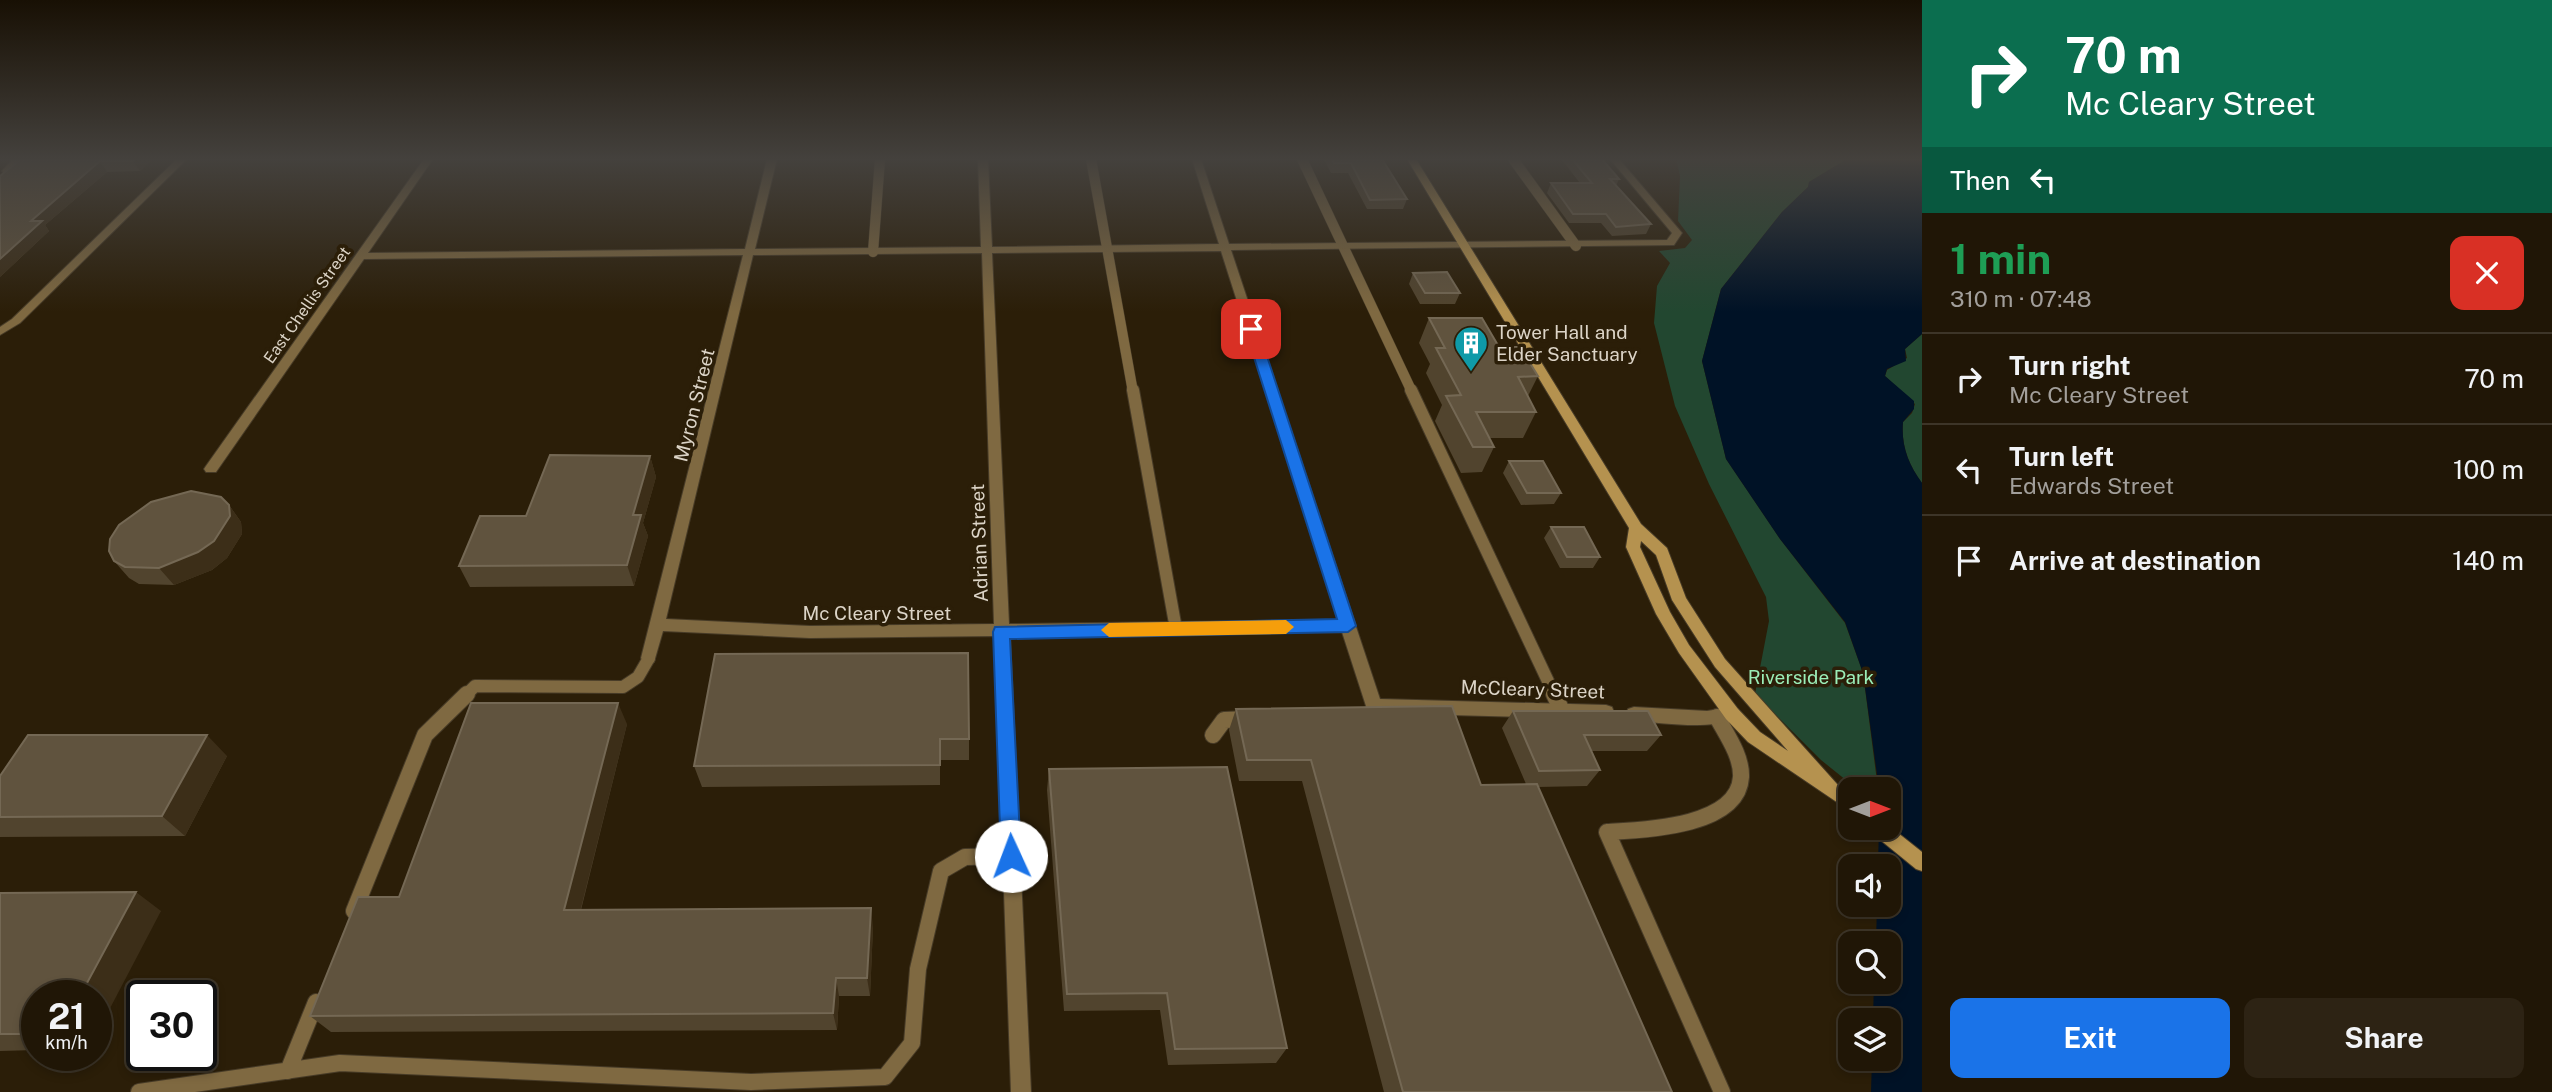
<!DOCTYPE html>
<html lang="en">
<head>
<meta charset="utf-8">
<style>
  :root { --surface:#201606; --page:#2d2314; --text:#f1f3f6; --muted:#a29f9b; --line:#3d3528; --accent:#1a73e8 }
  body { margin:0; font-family:"Public Sans",sans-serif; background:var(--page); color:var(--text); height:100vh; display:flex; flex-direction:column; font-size:26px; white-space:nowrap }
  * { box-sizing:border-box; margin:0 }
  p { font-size:23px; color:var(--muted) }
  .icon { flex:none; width:38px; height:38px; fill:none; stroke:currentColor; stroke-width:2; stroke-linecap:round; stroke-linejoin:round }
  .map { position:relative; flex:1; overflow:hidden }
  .side { display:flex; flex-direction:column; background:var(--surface); width:630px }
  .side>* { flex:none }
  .top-card { background:#0b6e4f; color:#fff; overflow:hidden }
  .needle { width:46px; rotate:90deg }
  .buttons { position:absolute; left:1838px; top:777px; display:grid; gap:14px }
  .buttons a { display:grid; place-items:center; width:63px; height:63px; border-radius:14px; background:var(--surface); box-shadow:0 4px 10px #0003,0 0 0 2px var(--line); font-size:35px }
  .speed { position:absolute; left:21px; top:980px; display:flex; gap:14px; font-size:35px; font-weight:700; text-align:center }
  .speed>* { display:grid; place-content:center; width:91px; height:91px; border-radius:50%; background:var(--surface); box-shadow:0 4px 10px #0003,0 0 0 2px var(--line); line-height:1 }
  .speed small { font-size:18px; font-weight:400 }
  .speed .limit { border:4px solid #111; border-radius:10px; background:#fff; color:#111 }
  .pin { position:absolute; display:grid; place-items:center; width:60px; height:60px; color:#fff; margin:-30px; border-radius:14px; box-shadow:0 4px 10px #0006 }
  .me { position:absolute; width:77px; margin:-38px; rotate:358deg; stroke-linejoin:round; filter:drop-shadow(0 0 5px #0008) }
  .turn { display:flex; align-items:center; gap:24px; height:147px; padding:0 28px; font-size:32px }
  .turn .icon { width:91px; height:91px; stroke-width:2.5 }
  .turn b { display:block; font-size:49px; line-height:60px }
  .then { display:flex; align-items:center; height:66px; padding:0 28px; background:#0003; gap:14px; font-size:26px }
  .round { display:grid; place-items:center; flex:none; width:74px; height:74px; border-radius:14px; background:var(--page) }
  .overview { display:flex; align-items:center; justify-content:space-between; height:119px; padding:0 28px }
  h1 { font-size:42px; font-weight:700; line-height:52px; color:#1e9e55 }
  .cta { display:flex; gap:14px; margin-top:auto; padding:14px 28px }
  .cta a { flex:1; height:80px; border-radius:14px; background:var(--accent); color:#fff; font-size:28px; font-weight:700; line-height:80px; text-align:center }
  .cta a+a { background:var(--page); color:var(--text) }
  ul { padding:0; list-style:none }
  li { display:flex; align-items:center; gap:21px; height:91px; padding:0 28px; border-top:2px solid var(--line) }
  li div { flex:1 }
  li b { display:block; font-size:26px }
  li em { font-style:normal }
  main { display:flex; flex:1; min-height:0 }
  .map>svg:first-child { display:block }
  .green { fill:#224730 }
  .water { fill:#001226 }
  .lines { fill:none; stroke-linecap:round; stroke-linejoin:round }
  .lane-far2-casing { stroke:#473b27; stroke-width:11 }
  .lane-far1-casing { stroke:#473b27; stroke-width:14 }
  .lane-casing { stroke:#473b27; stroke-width:18 }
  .street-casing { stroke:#473b27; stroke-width:2 }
  .secondary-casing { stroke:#473b27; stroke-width:2 }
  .lane-far2 { stroke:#7f6941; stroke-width:10 }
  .lane-far1 { stroke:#7f6941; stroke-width:12 }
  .lane { stroke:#7f6941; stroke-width:16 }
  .street { fill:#7f6941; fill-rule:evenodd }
  .secondary { fill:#b5924f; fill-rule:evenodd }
  .wall { fill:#51442e }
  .shaded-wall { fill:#3c2e18 }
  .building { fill:#60533e; stroke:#746854; stroke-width:2 }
  .route { fill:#1a73e8; stroke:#114b97; stroke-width:2 }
  .slow { fill:#f59e0b }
  .labels { text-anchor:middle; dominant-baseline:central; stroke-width:7; stroke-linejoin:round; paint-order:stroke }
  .far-street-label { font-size:16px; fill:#dcd4c7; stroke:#2b1e08 }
  .poi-label { font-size:19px; fill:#dcd4c7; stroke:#2b1e08; text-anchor:start }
  .street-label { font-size:19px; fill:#dcd4c7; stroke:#2b1e08 }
  .park-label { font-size:19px; fill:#9beeb8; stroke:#2b1e08 }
</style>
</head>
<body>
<main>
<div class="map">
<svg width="1922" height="1092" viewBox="0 0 1922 1092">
  <rect width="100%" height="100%" fill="#2b1e08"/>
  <path class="green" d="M1676,159H1847L1809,182L1808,187L1782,212L1721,289L1702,361L1726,459L1780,539L1845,623L1863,673L1878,789H1857L1821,760L1755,694L1769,621L1766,597L1709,484L1675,406L1654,323L1657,286L1670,263L1659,251L1685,248L1692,240L1678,221L1680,176Z
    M1922,334V483C1908,464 1901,445 1903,422L1912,413L1915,404L1885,376L1887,370L1907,358L1905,349Z"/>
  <path class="water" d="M1847,159H1922V334L1905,349L1906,361L1887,369L1885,376L1914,401V409L1903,422C1901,445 1908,464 1922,483V1092H1871L1872,1059H1888V1020H1873L1874,982H1888V943H1876L1877,905H1888V866H1878L1879,828H1888V789H1879L1863,673L1845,622L1780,539L1726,459L1702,361L1721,289L1782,212L1808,187L1809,182Z"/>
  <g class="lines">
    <g class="lane-far2-casing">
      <path id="lane-far2" d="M1091,159L1133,392
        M1302,159L1412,392
        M1513,159L1576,246
        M873,252L880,159"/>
    </g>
    <g class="lane-far1-casing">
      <path id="lane-far1" d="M1133,390L1176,629
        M1411,390L1555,696
        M465,696L475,686L623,687L638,677L649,658"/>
    </g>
    <g class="lane-casing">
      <path id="lane" d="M1554,694L1561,709
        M1717,717C1726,734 1742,756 1741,777C1738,827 1644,830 1607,832L1722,1092
        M1213,735L1224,720L1249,719
        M354,911L425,735L467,694
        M288,1071L316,1002
        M139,1092L340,1063L751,1082L885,1077L912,1043L918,969L941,871L965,857L1011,856"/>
    </g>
    <g class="street-casing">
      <path id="street" d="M13,159H22L10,173H4L2,171Z
        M177,159H187L20,323L0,335V327L12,319Z
        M424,159H433L368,253L745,249L767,159H777L755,249L981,247L978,159H988L992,247L1219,244L1192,159H1201L1229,244L1667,240L1672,233L1610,159H1619L1682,233L1674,245L1231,250L1380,699L1606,705L1612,707L1614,712L1612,717L1606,719L1374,713L1368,711L1366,706L1342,632L1010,636L1031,1092H1011L995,636L810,638L663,631L654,662L649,664L644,662L641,658L743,255L364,259L216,472H206L204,469L206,466ZM1221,251L1339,620L1009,624L992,253ZM982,253L994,624L810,626L666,619L753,255Z
        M1634,707L1707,711L1732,707L1738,709L1740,714L1738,719C1705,730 1667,723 1634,721L1628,719L1626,714L1628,709Z"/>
    </g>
    <g class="secondary-casing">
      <path id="secondary" d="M1407,159H1416L1641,524L1667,548L1686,598L1725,659L1837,784L1850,793V811L1748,742L1726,719L1679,653L1656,614L1626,547L1629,528ZM1641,541L1656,555L1672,600L1715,667L1788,751L1760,732L1738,709L1689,645L1670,612L1640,547Z
        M1888,825L1922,852V871L1916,869L1873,834L1870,828H1888Z"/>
    </g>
    <use href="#lane-far2" class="lane-far2"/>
    <use href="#lane-far1" class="lane-far1"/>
    <use href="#lane" class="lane"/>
    <use href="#street" class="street"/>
    <use href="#secondary" class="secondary"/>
  </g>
  <path class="wall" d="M21,159H150V161L140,171L107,172L45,225L49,231L0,277Z
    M1324,159H1382L1407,199L1403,209H1367L1348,173H1331Z
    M1561,159H1602L1619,179L1616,186L1651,224L1646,234L1612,236L1601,223H1569L1547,193L1551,183H1580Z
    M1413,273L1460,293L1455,304H1420L1409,284Z
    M1429,318L1499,347L1538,376L1528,396L1536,412L1523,438H1489L1494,447L1482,472L1461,473L1435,421L1442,405L1426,373L1430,364L1419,343Z
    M650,456L656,477L643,523L648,536L634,586L470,587L459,566L526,516Z
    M1509,461L1561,493L1554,504L1521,505L1503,473Z
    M229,505L241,522L242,534L227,558L212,570L174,585L139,584L129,578L114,561Z
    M1551,527L1600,557L1593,568H1560L1544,538Z
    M715,654L969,739V760H940V785L702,787L694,766Z
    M1236,709L1481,785L1526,784L1502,728L1513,711L1661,735L1647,751H1591L1600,770L1587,786L1538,787L1672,1092H1384L1302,781H1239L1229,730Z
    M627,724L581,910L873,927L870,996H839L837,1030L331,1032L310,1016L399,897Z
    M227,756L185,836L0,837V776Z
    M1049,769L1287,1048L1276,1063L1168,1065L1160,1010L1064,1011L1047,790Z
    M0,893L161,911L37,996V1050L0,1051Z"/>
  <path class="shaded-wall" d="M135,159H150V161L140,171L133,161Z
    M100,161L107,172L45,225L49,231L0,277V259L31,221Z
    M650,456L656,477L643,523L648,536L634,586L627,565L633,515Z
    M229,505L241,522L242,534L227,558L212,570L174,585L159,568Z
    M618,703L627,724L576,928L564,910Z
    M207,735L227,756L185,836L162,816Z
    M136,892L161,911L96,1035V996H80Z
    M871,908L873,927L870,996L867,978Z
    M836,978L839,996L837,1030L833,1013Z"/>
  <path class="building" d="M21,159H135L133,161H100L31,221H42L0,259V176Z
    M1332,159H1382L1407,199L1370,200L1351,163H1334Z
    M1572,159H1602L1619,179H1610L1651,224L1616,227L1606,214H1573L1551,183H1592Z
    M1447,272L1460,293H1425L1413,273Z
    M1429,318H1482L1499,347H1520L1538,376L1518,377L1536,412H1476L1494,447H1473L1446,396L1461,395L1436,348H1445Z
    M550,455L650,456L633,515H641L627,565L459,566L480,516H526Z
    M1509,461H1543L1561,493H1527Z
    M191,491L221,497L229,505L230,516L214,541L198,552L159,568L125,567L114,561L109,551L110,539L119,525L151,502Z
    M1551,527H1584L1600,557H1567Z
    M968,653L969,739H940V765L694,766L715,654Z
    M471,703H618L564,910L871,908L867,978H836L833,1013L310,1016L358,897H399Z
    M1452,706L1481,785L1537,784L1672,1092H1403L1311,760H1247L1236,709Z
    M1513,711H1648L1661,735H1584L1600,770L1539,771Z
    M28,735H207L162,816L0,817V776Z
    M1227,767L1287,1048L1175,1049L1167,993L1067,994L1049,769Z
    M136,892L80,996H37V1034H0V893Z"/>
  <linearGradient id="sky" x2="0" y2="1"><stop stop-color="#181004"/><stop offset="0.51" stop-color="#44413d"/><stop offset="1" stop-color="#44413d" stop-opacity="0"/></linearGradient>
  <rect width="1922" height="312" fill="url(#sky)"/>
  <path class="route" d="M1251,325L1258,329L1356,626L1348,632L1010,639L1021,856L1018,863L1011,866L1004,863L1001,856L993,632L995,627L1337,619L1245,329Z"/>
  <path class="slow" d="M1286,620L1294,627L1286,634L1109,637L1101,630L1109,623Z"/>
  <defs>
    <g id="building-pin" transform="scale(1.75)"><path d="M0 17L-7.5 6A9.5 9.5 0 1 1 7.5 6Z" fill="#0f9aa8" stroke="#2b1e08"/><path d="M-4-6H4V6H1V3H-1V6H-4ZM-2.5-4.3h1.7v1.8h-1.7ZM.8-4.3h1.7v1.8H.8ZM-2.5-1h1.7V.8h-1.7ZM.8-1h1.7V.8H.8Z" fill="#fff"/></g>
  </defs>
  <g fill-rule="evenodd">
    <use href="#building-pin" x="1471" y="343"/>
  </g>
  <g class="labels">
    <g class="far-street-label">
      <text transform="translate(307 305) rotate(-55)">East Chellis Street</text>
    </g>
    <g class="poi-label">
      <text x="1496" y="332">Tower Hall and<tspan x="1496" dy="22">Elder Sanctuary</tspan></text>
    </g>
    <g class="street-label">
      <text transform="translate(694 405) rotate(-76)">Myron Street</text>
      <text transform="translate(979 543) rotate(-92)">Adrian Street</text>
      <text x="877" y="613">Mc Cleary Street</text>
      <text transform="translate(1533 689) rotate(2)">McCleary Street</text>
    </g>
    <g class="park-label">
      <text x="1811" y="677">Riverside Park</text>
    </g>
  </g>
</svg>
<div class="buttons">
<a><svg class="needle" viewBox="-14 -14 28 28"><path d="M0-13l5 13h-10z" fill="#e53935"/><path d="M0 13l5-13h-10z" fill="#a29f9b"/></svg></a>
<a><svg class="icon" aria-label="sound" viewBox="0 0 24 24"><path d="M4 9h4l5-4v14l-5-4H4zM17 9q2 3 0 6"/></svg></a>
<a><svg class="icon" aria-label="search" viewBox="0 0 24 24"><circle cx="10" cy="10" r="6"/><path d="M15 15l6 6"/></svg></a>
<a><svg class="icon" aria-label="layers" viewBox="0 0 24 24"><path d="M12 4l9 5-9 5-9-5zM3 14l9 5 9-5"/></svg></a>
</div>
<div class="speed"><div>21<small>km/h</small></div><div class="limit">30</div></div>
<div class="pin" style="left:1251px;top:329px;background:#d93025"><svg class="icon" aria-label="arrive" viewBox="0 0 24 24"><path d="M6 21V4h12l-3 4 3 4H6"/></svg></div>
<svg class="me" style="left:1011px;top:856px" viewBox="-20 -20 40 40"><circle r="19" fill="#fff"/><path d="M0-13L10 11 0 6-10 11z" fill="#1a73e8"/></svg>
</div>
<section class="side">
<div class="top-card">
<div class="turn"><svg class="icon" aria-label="right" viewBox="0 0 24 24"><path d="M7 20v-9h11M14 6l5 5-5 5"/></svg><div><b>70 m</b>Mc Cleary Street</div></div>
<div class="then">Then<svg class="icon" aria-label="left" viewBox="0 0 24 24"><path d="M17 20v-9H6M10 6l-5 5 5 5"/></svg></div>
</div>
<div class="overview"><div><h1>1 min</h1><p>310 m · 07:48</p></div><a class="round" style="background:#d93025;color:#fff"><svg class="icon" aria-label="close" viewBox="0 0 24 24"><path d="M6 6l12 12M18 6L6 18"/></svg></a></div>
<ul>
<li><svg class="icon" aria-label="right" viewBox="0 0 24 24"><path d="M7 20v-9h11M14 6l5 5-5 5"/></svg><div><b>Turn right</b><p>Mc Cleary Street</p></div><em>70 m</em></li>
<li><svg class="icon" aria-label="left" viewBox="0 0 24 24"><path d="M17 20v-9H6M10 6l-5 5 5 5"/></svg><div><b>Turn left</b><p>Edwards Street</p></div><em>100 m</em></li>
<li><svg class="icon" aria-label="arrive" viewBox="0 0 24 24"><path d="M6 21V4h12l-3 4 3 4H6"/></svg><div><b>Arrive at destination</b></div><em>140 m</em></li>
</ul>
<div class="cta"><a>Exit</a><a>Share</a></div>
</section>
</main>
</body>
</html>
